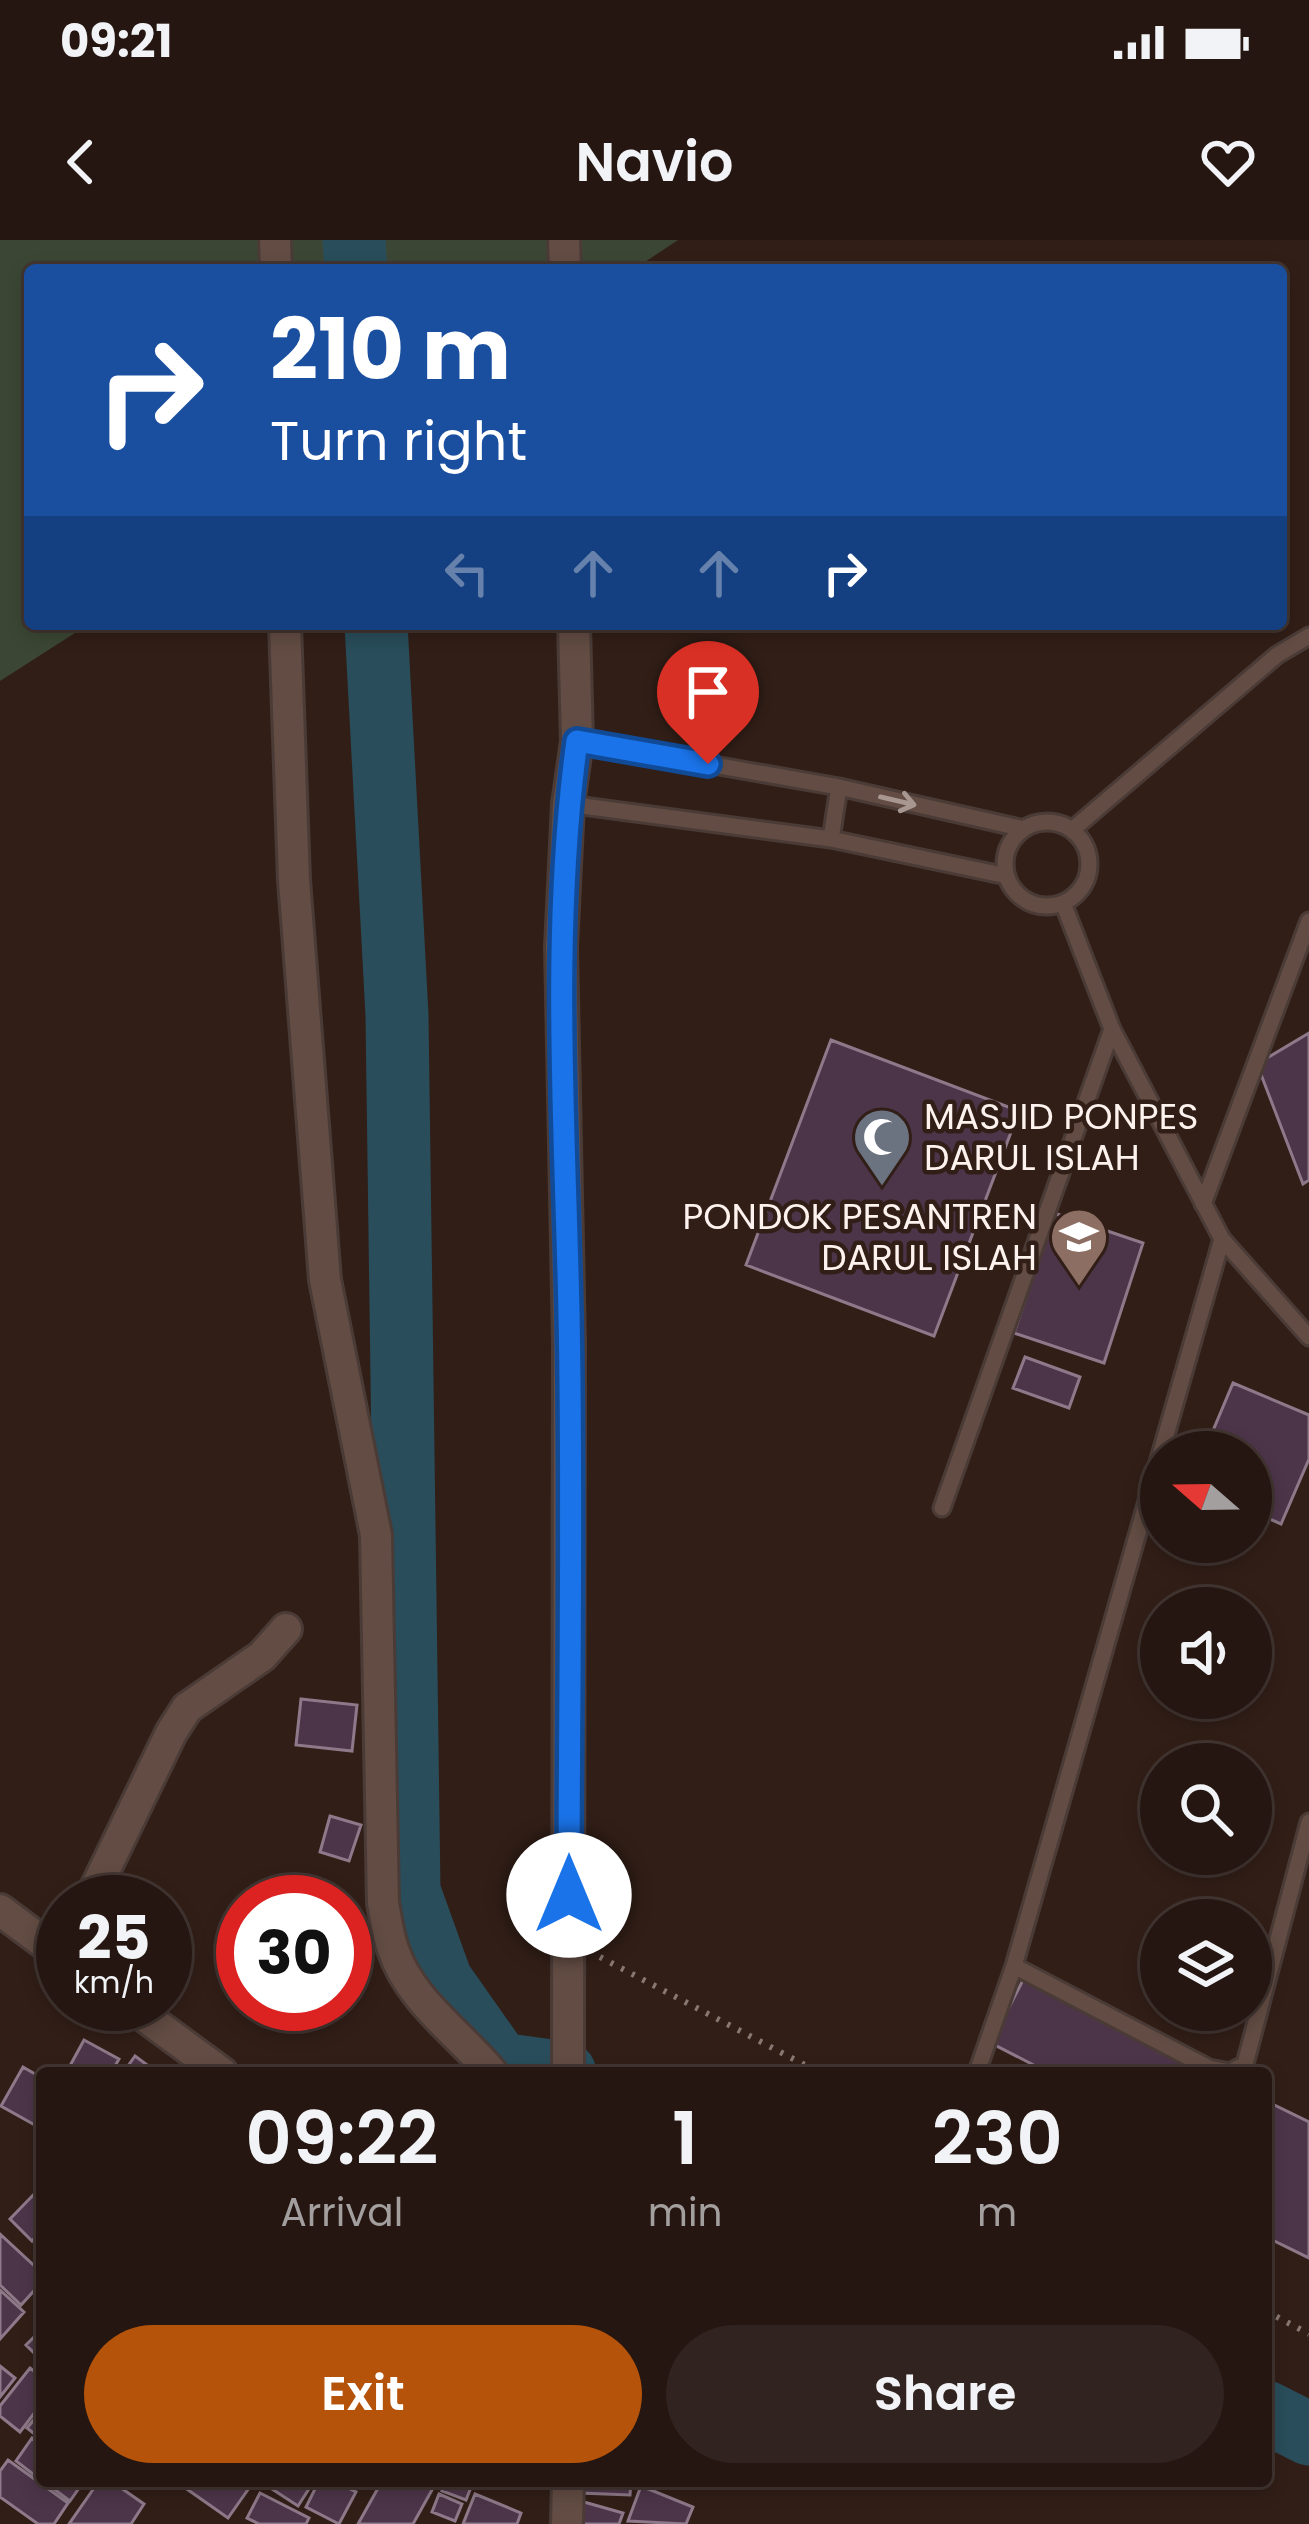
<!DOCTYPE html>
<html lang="en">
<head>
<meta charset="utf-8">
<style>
  :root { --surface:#251611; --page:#31231f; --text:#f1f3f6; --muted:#a39f9f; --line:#423531; --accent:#b45309 }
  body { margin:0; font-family:Poppins,sans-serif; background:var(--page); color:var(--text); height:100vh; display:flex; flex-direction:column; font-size:45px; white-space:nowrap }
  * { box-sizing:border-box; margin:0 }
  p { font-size:39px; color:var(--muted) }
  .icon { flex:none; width:66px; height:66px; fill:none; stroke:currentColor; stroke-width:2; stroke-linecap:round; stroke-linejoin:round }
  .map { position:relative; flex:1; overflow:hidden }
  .drawer { position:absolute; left:36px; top:1827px; width:1236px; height:420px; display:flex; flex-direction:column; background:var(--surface); border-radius:12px; box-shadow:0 6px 18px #0003,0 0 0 3px var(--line) }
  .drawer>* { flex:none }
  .banner { position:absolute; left:24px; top:24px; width:1263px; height:366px; border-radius:12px; box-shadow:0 6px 18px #0003,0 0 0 3px var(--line); background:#1a4fa0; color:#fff; overflow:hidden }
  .needle { width:78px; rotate:290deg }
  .fabs { position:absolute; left:1140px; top:1191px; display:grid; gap:24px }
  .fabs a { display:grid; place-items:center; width:132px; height:132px; border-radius:50%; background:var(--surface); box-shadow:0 6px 18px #0003,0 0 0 3px var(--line); font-size:60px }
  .speed { position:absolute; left:36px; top:1635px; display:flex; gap:24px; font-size:60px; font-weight:700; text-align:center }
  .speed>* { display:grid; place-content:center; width:156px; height:156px; border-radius:50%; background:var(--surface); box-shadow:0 6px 18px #0003,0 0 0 3px var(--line); line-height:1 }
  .speed small { font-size:30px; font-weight:400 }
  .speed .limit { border:18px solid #d22; background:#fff; color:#111 }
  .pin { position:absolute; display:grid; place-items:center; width:102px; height:102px; color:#fff; margin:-123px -51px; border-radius:50% 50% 50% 0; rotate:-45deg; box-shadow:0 0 12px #0007 }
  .pin .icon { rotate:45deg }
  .me { position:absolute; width:132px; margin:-66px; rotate:0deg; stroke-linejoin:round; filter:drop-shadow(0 0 9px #0008) }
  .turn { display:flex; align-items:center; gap:42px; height:252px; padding:0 48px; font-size:54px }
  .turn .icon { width:156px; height:156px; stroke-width:2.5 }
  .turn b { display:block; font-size:84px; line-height:102px }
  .lanes { display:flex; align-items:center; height:114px; padding:0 48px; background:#0003; justify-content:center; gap:60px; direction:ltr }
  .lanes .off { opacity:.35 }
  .eta { display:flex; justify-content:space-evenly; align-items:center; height:204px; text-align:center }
  .eta b { font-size:72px; font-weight:600; line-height:84px }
  .primary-button { display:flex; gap:24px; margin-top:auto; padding:24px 48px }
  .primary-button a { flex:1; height:138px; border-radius:72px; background:var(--accent); color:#fff; font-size:48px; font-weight:600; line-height:138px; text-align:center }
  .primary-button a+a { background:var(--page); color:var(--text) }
  .status { display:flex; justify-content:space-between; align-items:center; height:84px; padding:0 60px; background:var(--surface); direction:ltr }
  .status svg { height:33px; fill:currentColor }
  header { display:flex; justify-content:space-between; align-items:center; height:156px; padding:0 48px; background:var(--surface); font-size:54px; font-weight:600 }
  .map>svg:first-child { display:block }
  .green { fill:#3b4734 }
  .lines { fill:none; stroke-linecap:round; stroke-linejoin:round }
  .river { stroke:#294d5a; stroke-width:63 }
  .building { fill:#4d3549; stroke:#8d7989; stroke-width:3 }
  .service-casing { stroke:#4a3b37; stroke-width:21 }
  .minor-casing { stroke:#4a3b37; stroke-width:36 }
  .path { stroke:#887873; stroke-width:6; stroke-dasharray:3 9; stroke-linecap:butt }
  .service { stroke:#624c43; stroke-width:15 }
  .minor { stroke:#624c43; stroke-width:30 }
  .oneway { stroke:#a89790 }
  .route-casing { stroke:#114b97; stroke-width:30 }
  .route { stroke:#1a73e8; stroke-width:21 }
  .labels { text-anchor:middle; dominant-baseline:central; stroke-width:9; stroke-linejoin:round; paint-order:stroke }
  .poi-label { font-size:36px; fill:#fdf2ee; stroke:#311e17; text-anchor:start }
</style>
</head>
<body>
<div class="status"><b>09:21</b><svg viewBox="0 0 49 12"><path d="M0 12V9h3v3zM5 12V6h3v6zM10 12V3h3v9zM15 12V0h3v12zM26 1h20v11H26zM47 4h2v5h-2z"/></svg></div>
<header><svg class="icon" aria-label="back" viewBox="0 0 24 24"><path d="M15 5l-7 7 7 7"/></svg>Navio<svg class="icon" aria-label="heart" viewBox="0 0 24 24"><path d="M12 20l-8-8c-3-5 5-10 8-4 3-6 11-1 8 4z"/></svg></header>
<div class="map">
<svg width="1309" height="2284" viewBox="0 0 1309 2284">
  <rect width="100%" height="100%" fill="#311e17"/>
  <path class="green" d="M0,0H678L633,30H30V384H89L0,441Z"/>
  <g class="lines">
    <path class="river" d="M354,0L356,30
      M376,384L397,775L409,1651L441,1740L500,1824L565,1833
      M1266,2172L1309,2194"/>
  </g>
  <path class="building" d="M1309,793V940L1303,944L1257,824Z
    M831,800L1019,871L934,1096L746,1025Z
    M1054,973L1143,1003L1104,1123L1014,1093Z
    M1025,1117L1080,1137L1069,1168L1013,1148Z
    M1233,1143L1309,1175V1219L1281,1284L1251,1271V1212H1204Z
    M301,1459L357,1465L352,1511L296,1505Z
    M330,1576L361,1585L349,1621L320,1612Z
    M1025,1736L1208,1833H1049L991,1803Z
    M84,1800L119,1819L111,1833H66Z
    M135,1816L158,1833H123Z
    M23,1827L42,1838V1889L1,1866Z
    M1266,1861L1309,1882V2018L1266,1997Z
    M42,1946V1990L32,2001L10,1979Z
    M0,1994L42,2033V2042L21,2065L0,2045Z
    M0,2050L24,2072L0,2099Z
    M42,2089V2121L26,2105Z
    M0,2126L15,2138L0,2157Z
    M30,2128L42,2137V2163L20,2192L0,2176V2166Z
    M42,2170V2200L27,2188Z
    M32,2198L42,2205V2241L16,2221Z
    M8,2220L68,2263L54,2284H38L0,2257V2231Z
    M43,2241H84L70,2261Z
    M99,2241H111L144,2264L131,2284H69Z
    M188,2241H254L228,2278L184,2247Z
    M273,2241H314L298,2266L269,2247Z
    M319,2241H334L356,2252L339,2284L306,2267Z
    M382,2241H437L413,2284H358Z
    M446,2241L473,2242L466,2260L442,2251Z
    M581,2241H631L630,2255L580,2253Z
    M641,2246L693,2267L686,2284L628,2281Z
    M260,2253L309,2278L306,2284H259L247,2278Z
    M439,2254L462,2264L455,2281L432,2272Z
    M475,2254L521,2273L517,2284H463Z
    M584,2262L623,2273L619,2284H578Z"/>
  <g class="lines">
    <g class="service-casing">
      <path id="service" d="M577,501L839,547L1024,589
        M568,564L831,599L1007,636
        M1005 624a42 42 0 1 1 84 0a42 42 0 1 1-84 0Z
        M1072,590L1277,415L1309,396
        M831,599L839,547
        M1063,663L1112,789L1222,999L1309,1097
        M1203,964L1309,681
        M942,1268L1112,789
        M1014,1726L1209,1828L1230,1832L1245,1824L1309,1582
        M977,1832L1014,1726L1222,999"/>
    </g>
    <g class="minor-casing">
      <path id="minor" d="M275,0L276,30
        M564,0L565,30
        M285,384L294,640L325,1040L376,1295L383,1663C386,1678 388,1695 393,1709C410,1761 459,1793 492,1833
        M89,1662L171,1493L187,1468L262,1416L286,1389
        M0,1670L63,1717
        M128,1764L222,1833
        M568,1833L569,1103L561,707L568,564L577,501L574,384
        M567,2284L568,2241"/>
    </g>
    <path class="path" d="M600,1717L820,1833
      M1266,2071L1309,2094"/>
    <use href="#service" class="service"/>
    <use href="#minor" class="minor"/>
  </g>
  <defs><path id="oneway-shaft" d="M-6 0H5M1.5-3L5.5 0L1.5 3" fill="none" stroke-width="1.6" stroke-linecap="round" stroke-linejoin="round" transform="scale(3)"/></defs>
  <use class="oneway" href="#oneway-shaft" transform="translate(898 561) rotate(13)"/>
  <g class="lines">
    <g class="route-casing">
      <path id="route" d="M569,1655C569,1461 573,1267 569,1073C565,883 551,690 577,501L708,524"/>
    </g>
    <use href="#route" class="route"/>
  </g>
  <defs>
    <g id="mosque-pin" transform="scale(3)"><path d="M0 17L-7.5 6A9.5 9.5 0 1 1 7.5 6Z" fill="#6b7280" stroke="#311e17"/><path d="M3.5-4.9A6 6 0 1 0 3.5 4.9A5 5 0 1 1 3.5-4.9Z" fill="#fff"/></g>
    <g id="school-pin" transform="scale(3)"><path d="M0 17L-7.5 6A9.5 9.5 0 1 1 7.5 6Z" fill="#8d6e63" stroke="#311e17"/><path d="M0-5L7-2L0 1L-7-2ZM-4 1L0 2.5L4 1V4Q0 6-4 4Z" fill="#fff"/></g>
  </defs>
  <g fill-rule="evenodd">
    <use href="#mosque-pin" x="882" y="897"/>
    <use href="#school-pin" x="1079" y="997"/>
  </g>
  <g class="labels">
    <g class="poi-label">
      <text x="924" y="876">MASJID PONPES<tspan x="924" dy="41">DARUL ISLAH</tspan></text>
      <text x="1037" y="976" text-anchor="end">PONDOK PESANTREN<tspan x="1037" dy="41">DARUL ISLAH</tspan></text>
    </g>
  </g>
</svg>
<div class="fabs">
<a><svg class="needle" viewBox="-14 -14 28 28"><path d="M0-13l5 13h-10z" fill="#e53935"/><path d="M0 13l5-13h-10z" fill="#a39f9f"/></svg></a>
<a><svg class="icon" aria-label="sound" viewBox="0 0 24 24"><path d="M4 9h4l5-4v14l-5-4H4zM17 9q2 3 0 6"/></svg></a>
<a><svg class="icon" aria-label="search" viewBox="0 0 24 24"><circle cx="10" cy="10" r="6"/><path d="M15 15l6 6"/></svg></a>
<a><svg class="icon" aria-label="layers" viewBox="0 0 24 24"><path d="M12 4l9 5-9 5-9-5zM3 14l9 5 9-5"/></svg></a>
</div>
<div class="speed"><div>25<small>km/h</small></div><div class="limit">30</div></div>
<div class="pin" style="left:708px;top:524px;background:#d93025"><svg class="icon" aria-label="arrive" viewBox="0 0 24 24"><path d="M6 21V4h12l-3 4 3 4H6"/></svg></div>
<svg class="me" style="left:569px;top:1655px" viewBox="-20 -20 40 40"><circle r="19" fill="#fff"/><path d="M0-13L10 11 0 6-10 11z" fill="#1a73e8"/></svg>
<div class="banner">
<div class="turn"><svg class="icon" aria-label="right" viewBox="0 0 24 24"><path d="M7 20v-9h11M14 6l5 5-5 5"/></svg><div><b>210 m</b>Turn right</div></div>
<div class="lanes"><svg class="icon off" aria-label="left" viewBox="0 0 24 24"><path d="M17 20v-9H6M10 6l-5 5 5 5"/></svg><svg class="icon off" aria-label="ahead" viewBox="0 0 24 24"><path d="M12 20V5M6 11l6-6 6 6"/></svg><svg class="icon off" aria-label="ahead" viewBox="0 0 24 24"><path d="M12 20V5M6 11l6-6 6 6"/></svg><svg class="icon" aria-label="right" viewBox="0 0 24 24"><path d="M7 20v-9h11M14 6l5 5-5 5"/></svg></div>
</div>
<section class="drawer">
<div class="eta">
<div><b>09:22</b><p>Arrival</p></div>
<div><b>1</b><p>min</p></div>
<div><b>230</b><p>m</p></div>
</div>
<div class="primary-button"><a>Exit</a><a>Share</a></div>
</section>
</div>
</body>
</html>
